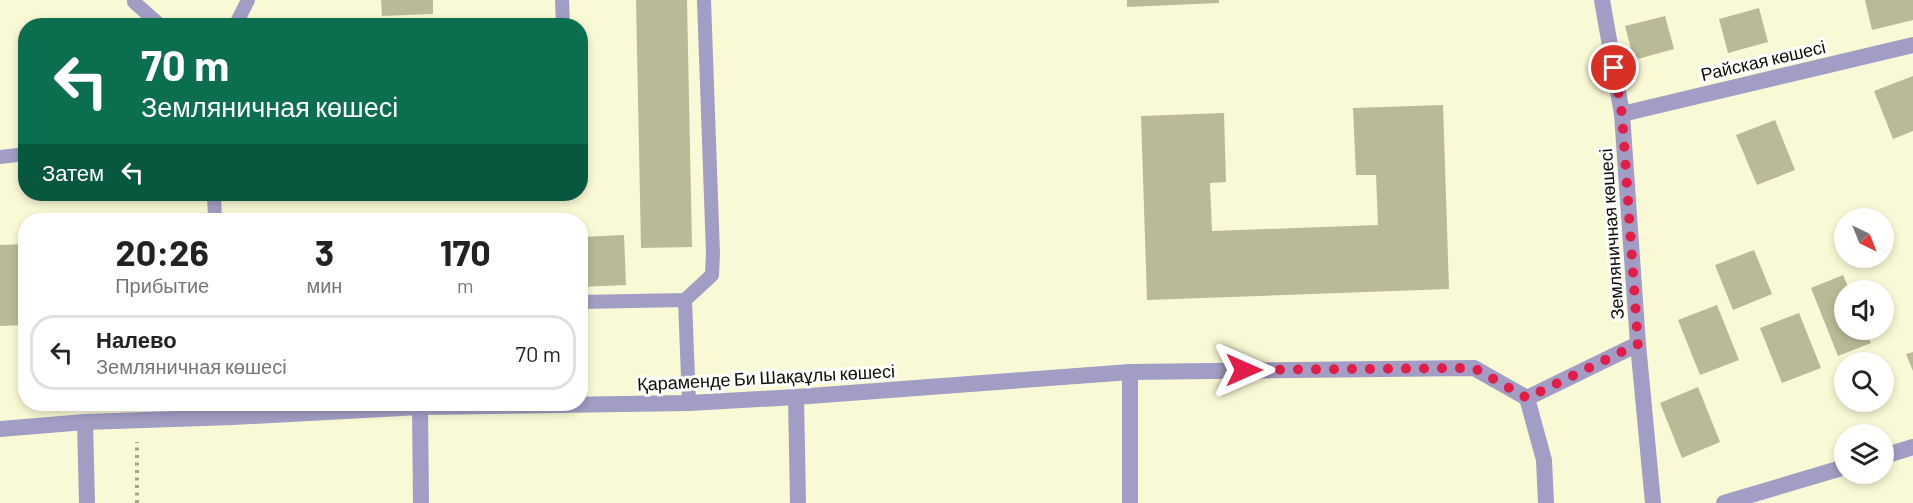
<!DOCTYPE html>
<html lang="ru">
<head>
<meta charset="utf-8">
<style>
  :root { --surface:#fff; --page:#f2f2f2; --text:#222; --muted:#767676; --line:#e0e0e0 }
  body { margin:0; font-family:Barlow,sans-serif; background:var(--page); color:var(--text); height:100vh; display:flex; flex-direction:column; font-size:22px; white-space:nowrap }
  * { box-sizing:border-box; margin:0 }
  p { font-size:20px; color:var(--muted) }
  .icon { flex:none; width:33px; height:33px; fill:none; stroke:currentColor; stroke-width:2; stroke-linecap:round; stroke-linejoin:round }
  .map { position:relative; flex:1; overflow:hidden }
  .drawer { position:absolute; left:18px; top:213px; width:570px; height:198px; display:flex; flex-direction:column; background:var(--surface); border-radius:24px; box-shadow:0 3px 9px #0003 }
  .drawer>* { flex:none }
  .top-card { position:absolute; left:18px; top:18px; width:570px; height:183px; border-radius:24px; box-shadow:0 3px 9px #0003; background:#0b6e4f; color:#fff; overflow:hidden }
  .needle { width:39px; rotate:137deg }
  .fabs { position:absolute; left:1834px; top:208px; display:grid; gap:12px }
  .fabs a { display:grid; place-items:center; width:60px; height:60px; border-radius:50%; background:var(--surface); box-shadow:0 3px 9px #0003; font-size:30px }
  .pin { position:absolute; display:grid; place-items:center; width:51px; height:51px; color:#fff; margin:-26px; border:3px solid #fff; border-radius:50%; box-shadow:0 2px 6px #0007 }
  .me { position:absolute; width:66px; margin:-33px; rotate:90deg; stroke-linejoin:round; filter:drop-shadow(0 0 4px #0008) }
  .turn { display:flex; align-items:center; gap:21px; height:126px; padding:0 24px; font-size:27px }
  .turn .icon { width:78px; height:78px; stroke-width:2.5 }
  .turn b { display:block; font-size:42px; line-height:51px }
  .then { display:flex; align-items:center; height:57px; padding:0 24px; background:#0003; gap:12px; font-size:22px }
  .eta { display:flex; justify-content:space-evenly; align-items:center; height:102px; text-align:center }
  .eta b { font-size:36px; font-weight:700; line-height:42px }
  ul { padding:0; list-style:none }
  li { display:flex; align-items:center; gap:18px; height:75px; margin:0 12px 9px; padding:0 12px; border:3px solid var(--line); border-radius:24px }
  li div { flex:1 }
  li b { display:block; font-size:22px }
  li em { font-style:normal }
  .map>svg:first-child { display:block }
  .building { fill:#bbba97 }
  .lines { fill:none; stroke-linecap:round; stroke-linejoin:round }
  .path { stroke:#a8a78c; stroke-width:4; stroke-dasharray:3 4.5; stroke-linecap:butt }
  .service { stroke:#a29dc4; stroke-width:14 }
  .minor { stroke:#a29dc4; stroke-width:16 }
  .tertiary { stroke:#a29dc4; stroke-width:16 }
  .route { stroke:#e11d48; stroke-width:10; stroke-dasharray:0 18 }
  .labels { text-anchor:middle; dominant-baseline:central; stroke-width:6; stroke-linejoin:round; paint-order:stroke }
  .street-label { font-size:18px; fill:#0d0d03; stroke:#fff }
</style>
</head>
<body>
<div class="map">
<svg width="1913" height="503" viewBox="0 0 1913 503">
  <rect width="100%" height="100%" fill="#faf9d5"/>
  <path class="building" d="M381,0H433V14L382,16Z
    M636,0H687L692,247L641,248Z
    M1127,0H1219V3L1127,7Z
    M1865,0H1913V20L1872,30Z
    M1759,8L1768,42L1728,53L1719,19Z
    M1665,16L1674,49L1634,60L1625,26Z
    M1913,76V131L1893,139L1874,91Z
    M1443,105L1449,289L1147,300L1141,116L1224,113L1226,182L1210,183L1212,231L1378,225L1376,175H1356L1353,108Z
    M1775,120L1795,170L1757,185L1736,135Z
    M624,235L626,285L580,287V237Z
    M26,244V325L0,326V245Z
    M1754,250L1772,294L1733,310L1715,265Z
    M1843,275L1850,291H1845V330H1865L1871,343L1838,356L1811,288Z
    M1717,305L1739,360L1700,375L1678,320Z
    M1799,313L1821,368L1782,383L1760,328Z
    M1913,352V371L1906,354Z
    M1698,387L1720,442L1682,458L1660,403Z"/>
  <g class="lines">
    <path class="path" d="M137,503V442"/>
    <path class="service" d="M562,0L563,26
      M134,2L161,26
      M235,26L248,0
      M0,157L26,154
      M214,194L215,220
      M685,300L689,403
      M580,302L685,300L712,275L713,254L704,0"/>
    <path class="minor" d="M1602,0L1622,114L1638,344L1653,503
      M1622,114L1913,45
      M1130,372V503
      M796,397L798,503
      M1527,398L1638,344
      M420,407L421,503
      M85,422L87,503
      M1884,456L1913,447
      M1724,503L1845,467"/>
    <path class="tertiary" d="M0,429L85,422L233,417L420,407L689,403L796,397L1130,372L1474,368L1527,398L1544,460L1546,503"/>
  </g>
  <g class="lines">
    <path class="route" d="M1244,370L1474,368L1527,398L1638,344L1622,114L1614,68"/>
  </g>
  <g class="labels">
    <g class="street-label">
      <text transform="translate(1763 60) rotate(-13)">Райская көшесі</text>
      <text transform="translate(1611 234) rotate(-94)">Земляничная көшесі</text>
      <text transform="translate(766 377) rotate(-3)">Қараменде Би Шақаұлы көшесі</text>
    </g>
  </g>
</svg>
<div class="fabs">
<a><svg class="needle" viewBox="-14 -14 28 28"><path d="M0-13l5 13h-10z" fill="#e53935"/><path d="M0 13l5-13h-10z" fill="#767676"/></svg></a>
<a><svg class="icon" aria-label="sound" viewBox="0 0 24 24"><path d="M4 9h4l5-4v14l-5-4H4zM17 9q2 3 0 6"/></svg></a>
<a><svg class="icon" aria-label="search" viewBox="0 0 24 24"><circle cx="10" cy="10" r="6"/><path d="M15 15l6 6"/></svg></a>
<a><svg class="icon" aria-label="layers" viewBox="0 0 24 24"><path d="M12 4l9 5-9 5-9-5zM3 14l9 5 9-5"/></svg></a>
</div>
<div class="pin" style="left:1614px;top:68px;background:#d93025"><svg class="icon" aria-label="arrive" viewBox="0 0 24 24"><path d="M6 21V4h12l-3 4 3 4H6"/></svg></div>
<svg class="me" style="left:1244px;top:370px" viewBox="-20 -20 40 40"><path d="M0-17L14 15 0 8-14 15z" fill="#e11d48" stroke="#fff" stroke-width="4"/></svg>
<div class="top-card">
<div class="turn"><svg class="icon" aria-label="left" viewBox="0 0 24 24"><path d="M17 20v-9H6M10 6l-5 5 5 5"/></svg><div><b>70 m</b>Земляничная көшесі</div></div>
<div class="then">Затем<svg class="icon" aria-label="left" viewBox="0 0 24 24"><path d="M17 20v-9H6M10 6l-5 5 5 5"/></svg></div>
</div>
<section class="drawer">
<div class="eta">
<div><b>20:26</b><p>Прибытие</p></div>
<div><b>3</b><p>мин</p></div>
<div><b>170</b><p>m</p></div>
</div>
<ul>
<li><svg class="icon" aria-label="left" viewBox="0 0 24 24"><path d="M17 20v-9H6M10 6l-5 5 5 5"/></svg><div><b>Налево</b><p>Земляничная көшесі</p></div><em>70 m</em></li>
</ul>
</section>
</div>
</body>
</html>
